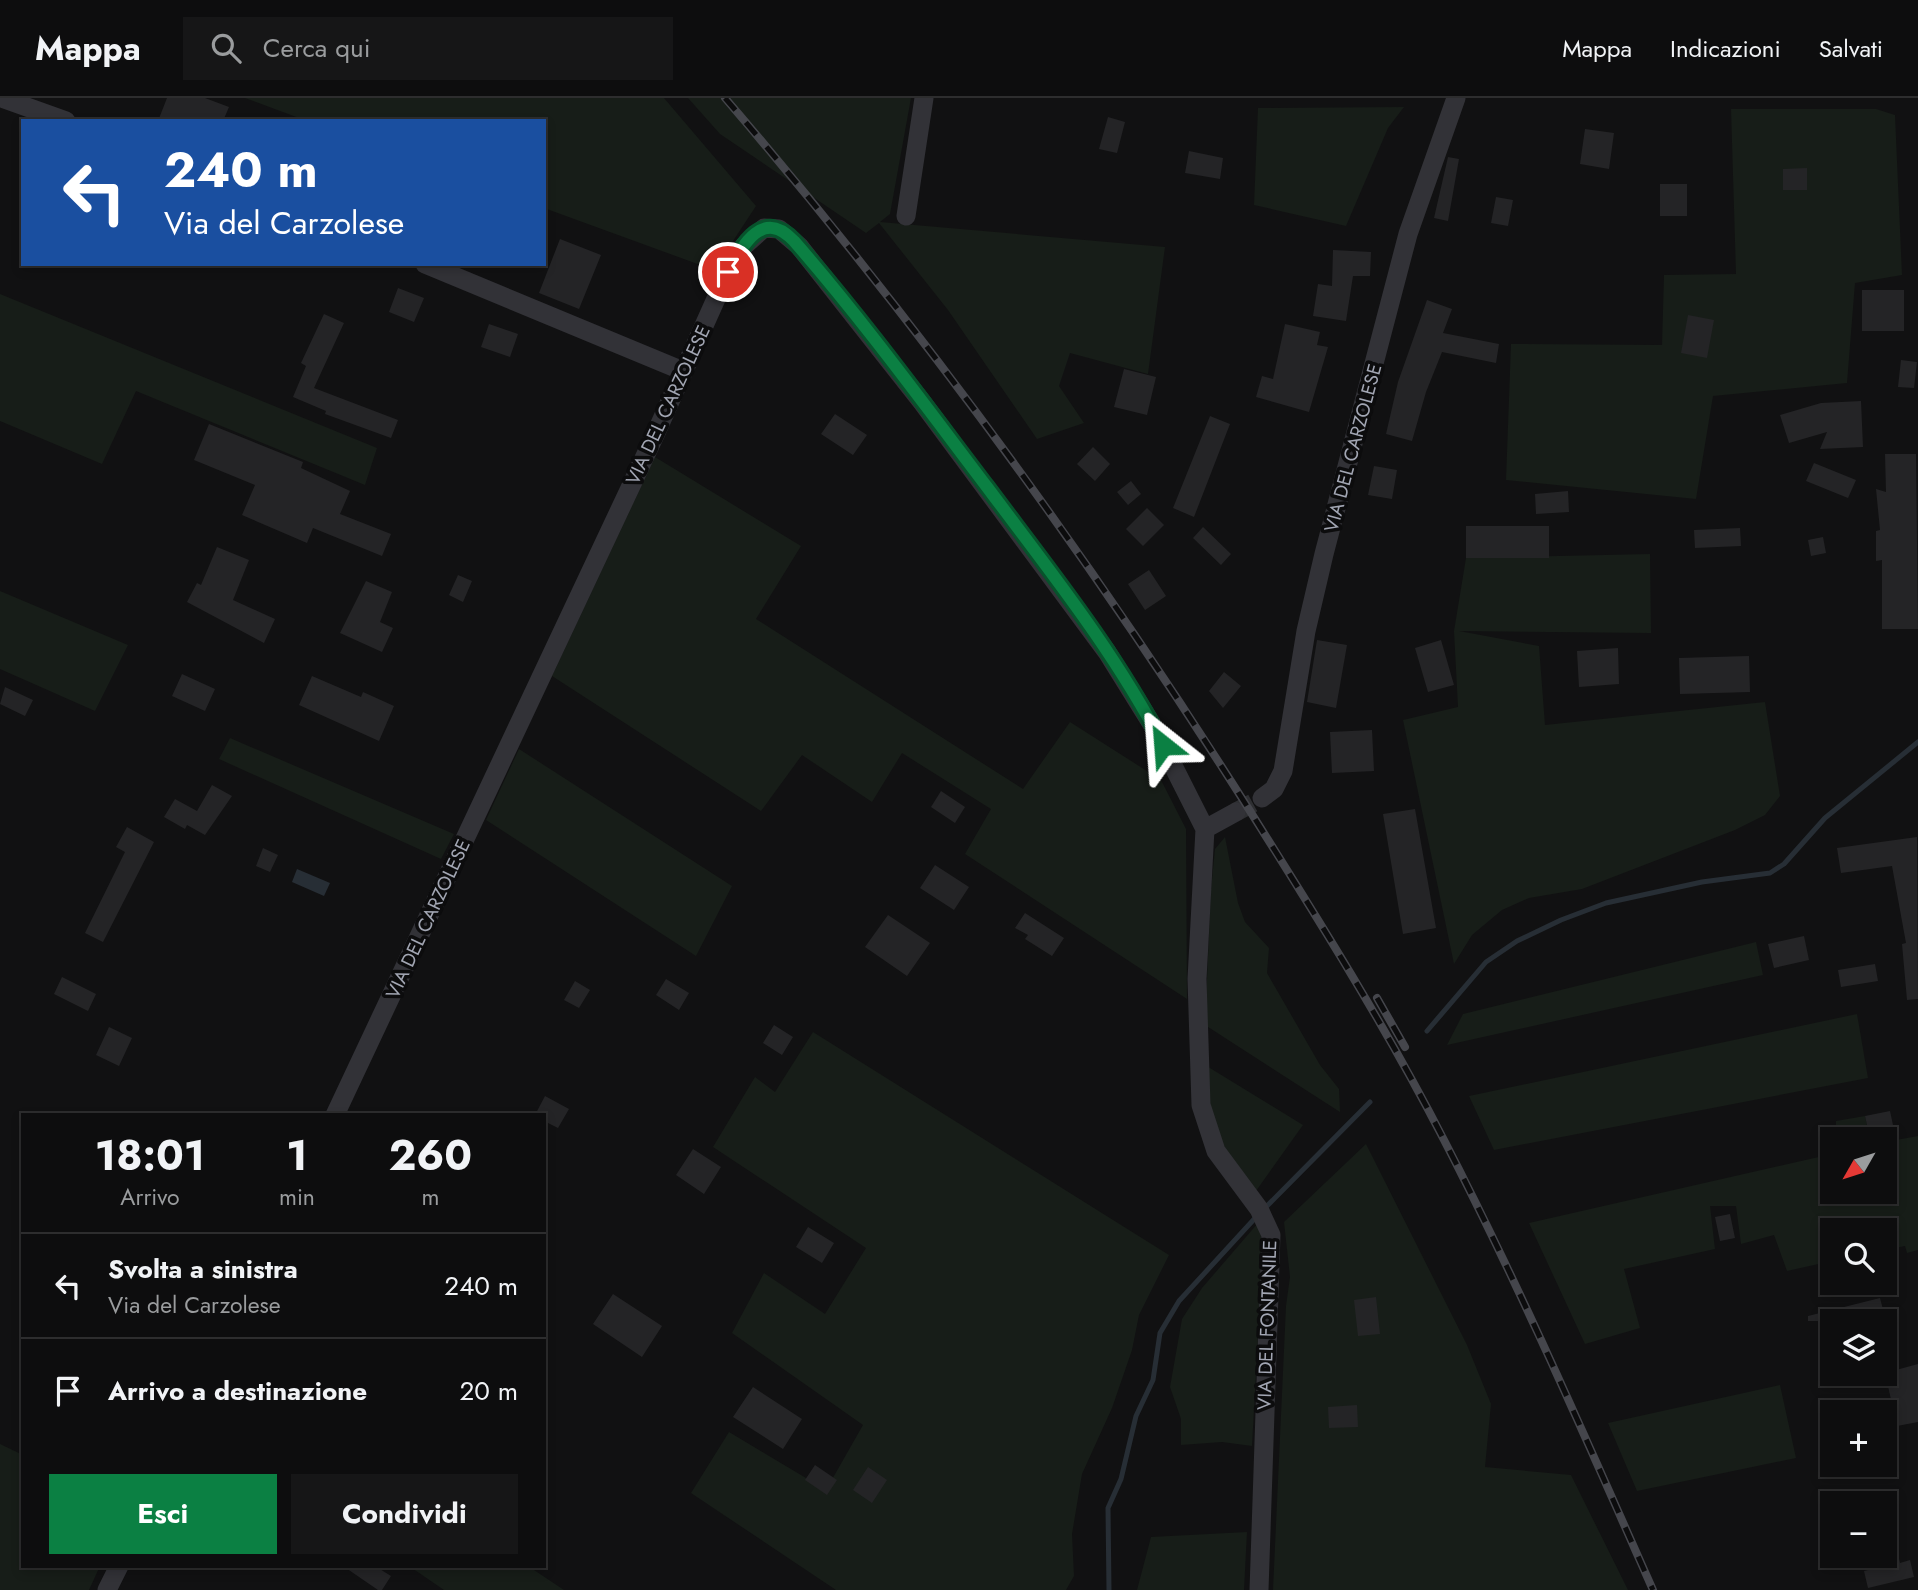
<!DOCTYPE html>
<html lang="it">
<head>
<meta charset="utf-8">
<style>
  :root { --surface:#0d0d0e; --page:#161617; --text:#f1f3f6; --muted:#9a9c9e; --line:#2d2d2e; --accent:#0b8043 }
  body { margin:0; font-family:Jost,sans-serif; background:var(--page); color:var(--text); height:100vh; display:flex; flex-direction:column; font-size:26px; white-space:nowrap }
  * { box-sizing:border-box; margin:0 }
  p { font-size:23px; color:var(--muted) }
  .icon { flex:none; width:38px; height:38px; fill:none; stroke:currentColor; stroke-width:2; stroke-linecap:round; stroke-linejoin:round }
  .map { position:relative; flex:1; overflow:hidden }
  .side { position:absolute; left:21px; top:1015px; width:525px; height:455px; display:flex; flex-direction:column; background:var(--surface); border-radius:0px; box-shadow:0 4px 10px #0003,0 0 0 2px var(--line) }
  .side>* { flex:none }
  .top-card { position:absolute; left:21px; top:21px; width:525px; height:147px; border-radius:0px; box-shadow:0 4px 10px #0003,0 0 0 2px var(--line); background:#1a4fa0; color:#fff; overflow:hidden }
  .needle { width:46px; rotate:231deg }
  .buttons { position:absolute; left:1820px; top:1029px; display:grid; gap:14px }
  .buttons a { display:grid; place-items:center; width:77px; height:77px; border-radius:0px; background:var(--surface); box-shadow:0 4px 10px #0003,0 0 0 2px var(--line); font-size:35px }
  .pin { position:absolute; display:grid; place-items:center; width:60px; height:60px; color:#fff; margin:-30px; border:4px solid #fff; border-radius:50%; box-shadow:0 2px 7px #0007 }
  .me { position:absolute; width:77px; margin:-38px; rotate:332deg; stroke-linejoin:round; filter:drop-shadow(0 0 5px #0008) }
  .turn { display:flex; align-items:center; gap:24px; height:147px; padding:0 28px; font-size:32px }
  .turn .icon { width:91px; height:91px; stroke-width:2.5 }
  .turn b { display:block; font-size:49px; line-height:60px }
  .eta { display:flex; justify-content:space-evenly; align-items:center; height:119px; text-align:center }
  .eta b { font-size:42px; font-weight:700; line-height:49px }
  .action { display:flex; gap:14px; margin-top:auto; padding:14px 28px }
  .action a { flex:1; height:80px; border-radius:0px; background:var(--accent); color:#fff; font-size:28px; font-weight:700; line-height:80px; text-align:center }
  .action a+a { background:var(--page); color:var(--text) }
  ul { padding:0; list-style:none }
  li { display:flex; align-items:center; gap:21px; height:105px; padding:0 28px; border-top:2px solid var(--line) }
  li div { flex:1 }
  li b { display:block; font-size:26px }
  li em { font-style:normal }
  header { display:flex; align-items:center; gap:42px; box-sizing:border-box; height:98px; padding:0 35px; background:var(--surface); border-bottom:2px solid var(--line) }
  header strong { font-size:33px }
  nav { display:flex; gap:38px; margin-inline-start:auto; font-size:24px }
  .search { width:490px; height:63px; background:var(--page); display:flex; align-items:center; gap:18px; box-sizing:border-box; padding:0 24px; border-radius:0px; color:var(--muted); font-size:26px }
  .map>svg:first-child { display:block }
  .green { fill:#171d18 }
  .water { fill:#272e35 }
  .lines { fill:none; stroke-linecap:round; stroke-linejoin:round }
  .stream { stroke:#272e35; stroke-width:5 }
  .building { fill:#242426 }
  .minor-tunnel { stroke:#2e2f32; stroke-width:19; stroke-dasharray:19 10; stroke-linecap:butt }
  .minor { stroke:#323237; stroke-width:19 }
  .rail-casing { stroke:#45464c; stroke-width:8 }
  .rail { stroke:#0c0c0d; stroke-width:5; stroke-dasharray:16; stroke-linecap:butt }
  .route-casing { stroke:#07532c; stroke-width:18 }
  .route { stroke:#0b8043; stroke-width:12 }
  .labels { text-anchor:middle; dominant-baseline:central; stroke-width:7; stroke-linejoin:round; paint-order:stroke }
  .street-label { font-size:19px; fill:#a2a6b3; stroke:#0c0c0d }
</style>
</head>
<body>
<header>
<strong>Mappa</strong>
<div class="search"><svg class="icon" aria-label="search" viewBox="0 0 24 24"><circle cx="10" cy="10" r="6"/><path d="M15 15l6 6"/></svg>Cerca qui</div>
<nav><a>Mappa</a><a>Indicazioni</a><a>Salvati</a></nav>
</header>
<div class="map">
<svg width="1918" height="1492" viewBox="0 0 1918 1492">
  <rect width="100%" height="100%" fill="#111112"/>
  <path class="green" d="M245,0H664L756,108L714,172L544,110V23H307Z
    M688,0H911L890,116L880,124L1165,149L1148,276L1070,255L1059,288L1084,325L1037,341L948,212L879,125L866,135L720,36Z
    M1404,9L1388,30L1346,128L1254,107L1258,10Z
    M1731,11H1876L1895,17L1902,177L1855,185L1847,285L1713,298L1696,401L1506,382L1511,246L1662,247L1664,177L1736,176Z
    M0,196L377,350L365,387L136,293L102,366L0,323Z
    M655,359L801,448L756,521L1023,691L1070,624L1161,682L1186,731L1187,901L965,756L991,711L902,655L872,704L802,657L761,713L552,578Z
    M1650,456L1651,535L1459,533L1539,548L1545,627L1765,604L1780,698L1765,717L1735,732L1582,791L1529,800L1502,812L1472,837L1454,866L1403,622L1458,609L1454,533L1466,460Z
    M0,493L128,547L95,613L0,571Z
    M230,640L454,736L441,761L219,661Z
    M519,651L732,788L696,858L486,722Z
    M1225,739L1238,805L1245,824L1269,850L1267,875L1320,967L1339,991L1340,1014L1205,927L1211,791L1215,751Z
    M1756,844L1763,877L1447,947L1463,916Z
    M1857,916L1868,980L1494,1052L1469,998Z
    M813,934L1169,1157L1139,1217L1132,1252L1112,1310L1082,1376L1072,1436L1074,1478L1066,1492H836L691,1395L729,1334L826,1392L863,1327L732,1235L764,1175L825,1216L866,1150L713,1049L755,979L775,994Z
    M1205,967L1303,1027L1256,1093C1215,1043 1212,1030 1205,967Z
    M1865,1018L1870,1041H1836V1023Z
    M1918,1038V1152L1907,1155L1905,1148L1885,1152V1132H1832V1163L1787,1173L1774,1137L1741,1146L1736,1108H1710L1715,1151L1624,1171L1640,1230L1585,1246L1529,1125L1832,1056V1094H1885V1044Z
    M1366,1046L1467,1247L1491,1306L1485,1369L1571,1377L1628,1492H1273L1286,1208L1290,1179L1284,1124Z
    M1258,1125L1263,1148L1252,1348L1222,1344L1181,1347V1321L1170,1289L1182,1221L1202,1190Z
    M1780,1287L1796,1360L1637,1393L1608,1325Z
    M0,1346L23,1357V1468H100L89,1492H0Z
    M1247,1434L1244,1492H1137L1151,1439Z
    M409,1468H528L564,1492H444Z"/>
  <path class="water" d="M297,771L330,785L324,798L292,784Z"/>
  <g class="lines">
    <path class="stream" d="M1427,933L1486,864L1517,843L1561,822L1606,805L1702,784L1770,775L1784,766L1825,720L1918,644
      M1264,1111L1370,1004
      M1109,1492L1108,1410L1121,1381L1136,1318L1153,1282L1160,1235L1179,1203L1257,1118"/>
  </g>
  <path class="building" d="M167,0H205L229,9L223,23H158Z
    M1108,19L1125,24L1117,55L1099,51Z
    M1585,31L1614,35L1609,71L1580,66Z
    M1189,53L1223,60L1220,81L1185,75Z
    M1448,59L1459,61L1448,123L1434,120Z
    M1807,70V92H1783V71Z
    M1660,86H1687V118H1660Z
    M1496,99L1513,102L1508,128L1491,125Z
    M560,141L601,157L579,211L539,195Z
    M1333,152L1371,154L1370,178H1353L1346,223L1313,218L1318,186L1332,188Z
    M398,190L424,200L414,224L389,214Z
    M1862,192H1904V233H1862Z
    M1427,202L1452,211L1443,235L1499,246L1496,265L1442,254L1426,294L1412,343L1386,336L1398,284Z
    M324,216L344,225L314,290L398,322L391,340L325,316L326,313L293,299L306,268L301,265Z
    M1688,217L1714,222L1707,260L1681,255Z
    M489,226L518,236L510,259L481,249Z
    M1285,226L1320,234L1317,247L1328,249L1309,314L1256,299L1262,278L1273,281Z
    M1901,262L1917,264L1914,290L1898,289Z
    M1124,271L1156,279L1147,317L1114,309Z
    M1861,303L1863,349L1820,351L1827,334L1789,345L1780,317L1821,305Z
    M835,316L867,337L853,357L821,336Z
    M1210,318L1230,326L1194,419L1173,410Z
    M209,326L303,364L301,370L350,393L340,416L391,436L382,458L313,430L307,445L242,417L255,387L194,362Z
    M1093,349L1110,366L1095,383L1077,366Z
    M1885,356H1916L1918,531H1882V462L1876,463V433L1880,432L1876,391L1886,394Z
    M1814,365L1856,382L1848,400L1806,383Z
    M1374,368L1397,372L1392,401L1368,397Z
    M1131,383L1141,396L1128,407L1117,394Z
    M1568,393L1569,414L1536,416L1535,396Z
    M1147,410L1164,427L1143,448L1126,431Z
    M1466,428H1549V460H1466Z
    M1203,429L1231,456L1221,467L1193,440Z
    M1740,430L1741,448L1695,450L1694,432Z
    M1823,439L1826,455L1811,458L1808,442Z
    M217,449L249,462L233,502L275,521L264,545L187,504L197,485L201,487Z
    M1149,472L1166,498L1145,512L1128,486Z
    M458,477L472,483L463,504L449,497Z
    M366,483L392,494L380,524L393,530L382,554L340,535Z
    M1317,542L1347,547L1336,610L1307,604Z
    M1441,542L1454,587L1428,594L1415,550Z
    M1618,550L1619,586L1579,589L1577,553Z
    M1749,558L1750,594L1680,596L1679,560Z
    M1224,574L1241,588L1223,610L1209,593Z
    M182,576L215,591L205,613L172,598Z
    M312,578L361,599L363,594L394,608L379,643L299,607Z
    M5,589L33,602L25,618L0,606Z
    M1372,632L1374,673L1332,675L1330,634Z
    M212,687L232,698L205,737L187,727L185,731L164,719L175,701L197,713Z
    M941,693L965,709L955,725L931,709Z
    M1415,711L1436,830L1403,836L1383,716Z
    M127,729L154,744L103,844L85,835L125,754L116,749Z
    M1917,739L1918,901L1907,902L1902,846L1906,845L1892,768L1841,775L1837,750Z
    M263,750L278,757L270,774L256,768Z
    M935,767L969,789L954,812L920,790Z
    M1025,815L1064,840L1052,858L1025,841L1028,837L1015,830Z
    M888,817L930,845L907,878L865,849Z
    M1804,838L1809,862L1774,870L1768,846Z
    M1875,866L1878,883L1841,889L1838,872Z
    M62,879L96,896L88,913L54,896Z
    M666,881L689,895L679,912L656,897Z
    M575,883L590,892L579,910L564,902Z
    M774,927L793,939L782,957L763,945Z
    M109,929L132,940L119,968L96,957Z
    M545,998L569,1011L558,1030L544,1023V1017H535Z
    M1890,1013L1896,1041H1870L1865,1018Z
    M693,1051L721,1069L704,1096L676,1077Z
    M1730,1116L1735,1140L1720,1143L1715,1119Z
    M808,1129L834,1145L822,1165L796,1149Z
    M613,1196L662,1228L642,1259L593,1226Z
    M1376,1199L1380,1236L1358,1238L1354,1202Z
    M1880,1200L1886,1223H1808V1218Z
    M1918,1266V1324L1897,1328L1885,1275Z
    M753,1289L802,1321L783,1351L733,1319Z
    M1357,1307L1358,1329L1329,1330L1328,1309Z
    M815,1367L837,1382L827,1397L805,1382Z
    M868,1369L887,1382L872,1405L853,1392Z
    M1890,1423L1900,1465L1910,1462L1914,1479L1868,1490L1864,1473L1885,1468V1424Z
    M343,1468H375L391,1478L382,1492H378Z"/>
  <g class="lines">
    <path class="minor-tunnel" d="M1236,714L1262,700"/>
    <path class="minor" d="M2,0L66,23
      M906,118L924,0
      M425,166L683,273
      M1262,700L1274,691L1283,673L1306,533L1324,456L1408,136L1456,0
      M1205,731L1197,881L1201,1007L1216,1053L1259,1111L1271,1137L1259,1492
      M1205,731L1236,714
      M335,1017L655,337L728,174L744,148L764,130L779,131L799,148L922,304L1107,554L1153,628L1205,731
      M107,1492L119,1468"/>
    <g class="rail-casing">
      <path id="rail" d="M725,0C918,225 1092,463 1250,713C1318,821 1386,929 1444,1042C1520,1189 1586,1341 1653,1492
        M1377,900L1405,949"/>
    </g>
    <use href="#rail" class="rail"/>
  </g>
  <g class="lines">
    <g class="route-casing">
      <path id="route" d="M728,174C743,146 763,110 794,143C862,221 924,306 987,389C1049,472 1115,554 1163,647"/>
    </g>
    <use href="#route" class="route"/>
  </g>
  <g class="labels">
    <g class="street-label">
      <text transform="translate(668 307) rotate(-65)">VIA DEL CARZOLESE</text>
      <text transform="translate(1353 350) rotate(-75)">VIA DEL CARZOLESE</text>
      <text transform="translate(428 821) rotate(-65)">VIA DEL CARZOLESE</text>
      <text transform="translate(1267 1227) rotate(-88)">VIA DEL FONTANILE</text>
    </g>
  </g>
</svg>
<div class="buttons">
<a><svg class="needle" viewBox="-14 -14 28 28"><path d="M0-13l5 13h-10z" fill="#e53935"/><path d="M0 13l5-13h-10z" fill="#9a9c9e"/></svg></a>
<a><svg class="icon" aria-label="search" viewBox="0 0 24 24"><circle cx="10" cy="10" r="6"/><path d="M15 15l6 6"/></svg></a>
<a><svg class="icon" aria-label="layers" viewBox="0 0 24 24"><path d="M12 4l9 5-9 5-9-5zM3 14l9 5 9-5"/></svg></a>
<a>+</a>
<a>−</a>
</div>
<div class="pin" style="left:728px;top:174px;background:#d93025"><svg class="icon" aria-label="arrive" viewBox="0 0 24 24"><path d="M6 21V4h12l-3 4 3 4H6"/></svg></div>
<svg class="me" style="left:1163px;top:647px" viewBox="-20 -20 40 40"><path d="M0-17L14 15 0 8-14 15z" fill="#0b8043" stroke="#fff" stroke-width="4"/></svg>
<div class="top-card">
<div class="turn"><svg class="icon" aria-label="left" viewBox="0 0 24 24"><path d="M17 20v-9H6M10 6l-5 5 5 5"/></svg><div><b>240 m</b>Via del Carzolese</div></div>
</div>
<section class="side">
<div class="eta">
<div><b>18:01</b><p>Arrivo</p></div>
<div><b>1</b><p>min</p></div>
<div><b>260</b><p>m</p></div>
</div>
<ul>
<li><svg class="icon" aria-label="left" viewBox="0 0 24 24"><path d="M17 20v-9H6M10 6l-5 5 5 5"/></svg><div><b>Svolta a sinistra</b><p>Via del Carzolese</p></div><em>240 m</em></li>
<li><svg class="icon" aria-label="arrive" viewBox="0 0 24 24"><path d="M6 21V4h12l-3 4 3 4H6"/></svg><div><b>Arrivo a destinazione</b></div><em>20 m</em></li>
</ul>
<div class="action"><a>Esci</a><a>Condividi</a></div>
</section>
</div>
</body>
</html>
